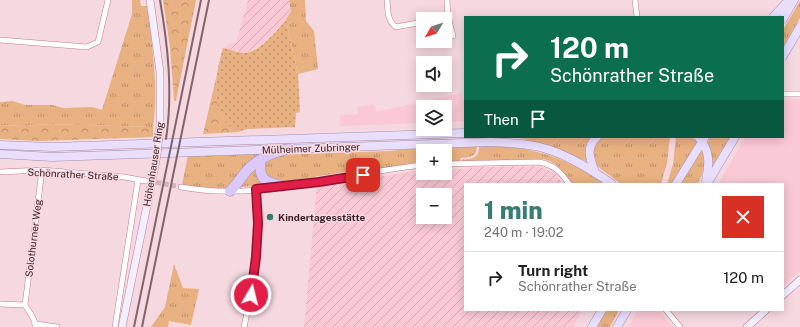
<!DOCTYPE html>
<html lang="en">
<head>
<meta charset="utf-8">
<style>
  :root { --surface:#fff; --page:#f6f6f6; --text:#222; --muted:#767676; --line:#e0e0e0; --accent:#387d72 }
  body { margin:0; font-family:"Public Sans",sans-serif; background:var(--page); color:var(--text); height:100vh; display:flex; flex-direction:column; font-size:15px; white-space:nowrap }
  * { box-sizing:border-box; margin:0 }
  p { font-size:13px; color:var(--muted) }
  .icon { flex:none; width:22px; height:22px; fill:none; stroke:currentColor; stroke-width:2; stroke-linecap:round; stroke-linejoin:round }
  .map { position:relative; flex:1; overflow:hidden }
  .drawer { position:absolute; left:464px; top:183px; width:320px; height:128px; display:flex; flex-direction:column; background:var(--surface); border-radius:0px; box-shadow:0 2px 10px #0003 }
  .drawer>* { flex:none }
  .top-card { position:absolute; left:464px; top:16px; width:320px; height:122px; border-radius:0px; box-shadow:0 2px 10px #0003; background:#0b6e4f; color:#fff; overflow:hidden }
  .needle { width:26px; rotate:231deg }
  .controls { position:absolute; left:416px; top:12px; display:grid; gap:8px }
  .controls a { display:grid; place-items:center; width:36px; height:36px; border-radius:0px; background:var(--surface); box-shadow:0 2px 10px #0003; font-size:20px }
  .pin { position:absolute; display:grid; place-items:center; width:34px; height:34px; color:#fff; margin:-17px; border-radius:8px; box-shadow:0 2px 6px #0006 }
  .me { position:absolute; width:44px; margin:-22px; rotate:8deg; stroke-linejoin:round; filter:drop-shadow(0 0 3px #0008) }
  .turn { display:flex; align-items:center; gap:14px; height:84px; padding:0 20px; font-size:18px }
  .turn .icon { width:52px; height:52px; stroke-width:2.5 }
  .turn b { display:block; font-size:28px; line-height:34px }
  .then { display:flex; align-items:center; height:38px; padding:0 20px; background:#0003; gap:8px; font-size:15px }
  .round { display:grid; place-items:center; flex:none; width:42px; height:42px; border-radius:0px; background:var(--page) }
  .headline { display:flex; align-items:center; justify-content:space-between; height:68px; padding:0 20px }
  h1 { font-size:24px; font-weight:800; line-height:30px; color:var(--accent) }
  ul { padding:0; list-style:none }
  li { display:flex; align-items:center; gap:12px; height:52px; padding:0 20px; border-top:1px solid var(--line) }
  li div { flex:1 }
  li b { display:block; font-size:15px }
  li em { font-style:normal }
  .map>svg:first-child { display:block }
  .built { fill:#fac9d5 }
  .industrial { fill:url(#industrial-furrows); fill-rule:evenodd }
  .grass { fill:url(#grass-tufts) }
  .forest { fill:url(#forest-crowns) }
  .garden { fill:url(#garden-dots) }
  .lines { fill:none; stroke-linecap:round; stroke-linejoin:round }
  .street-tunnel { stroke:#d1b4bc; stroke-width:5; stroke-dasharray:5 2.5; stroke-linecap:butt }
  .street-casing { stroke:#c07d90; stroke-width:6 }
  .secondary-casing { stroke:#c07d90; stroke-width:8 }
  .primary-casing { stroke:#a48fb2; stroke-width:9 }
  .highway-casing { stroke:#a48fb2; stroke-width:11 }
  .street { stroke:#fff; stroke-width:5 }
  .secondary { stroke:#f4effe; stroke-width:7 }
  .primary { stroke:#e9dffd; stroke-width:8 }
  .highway { stroke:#dbc9fb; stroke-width:10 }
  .rail { stroke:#80636b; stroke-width:2 }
  .secondary-bridge-casing { stroke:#c07d90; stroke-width:8; stroke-linecap:butt }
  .secondary-bridge { stroke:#f4effe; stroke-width:7 }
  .route-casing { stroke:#92132f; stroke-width:10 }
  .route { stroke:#e11d48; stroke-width:7 }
  .poi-dot { fill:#387d72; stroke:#f6d8e0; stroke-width:1.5 }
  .labels { text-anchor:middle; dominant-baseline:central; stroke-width:3; stroke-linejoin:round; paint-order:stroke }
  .street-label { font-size:10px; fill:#3d222a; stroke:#f6d8e0 }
  .poi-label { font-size:10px; font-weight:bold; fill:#3d222a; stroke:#f6d8e0; text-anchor:start }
</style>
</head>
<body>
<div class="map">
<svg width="800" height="327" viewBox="0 0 800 327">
  <defs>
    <pattern id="industrial-furrows" width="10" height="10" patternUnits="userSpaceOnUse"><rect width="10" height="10" fill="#fac9d5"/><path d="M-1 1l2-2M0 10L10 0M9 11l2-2" fill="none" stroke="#d7acb7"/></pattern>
    <pattern id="grass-tufts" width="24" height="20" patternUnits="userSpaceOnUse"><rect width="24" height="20" fill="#e8b182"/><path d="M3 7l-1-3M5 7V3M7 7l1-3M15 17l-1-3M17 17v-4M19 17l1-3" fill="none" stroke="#bd906b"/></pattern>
    <pattern id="forest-crowns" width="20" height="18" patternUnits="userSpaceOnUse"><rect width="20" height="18" fill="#e8b182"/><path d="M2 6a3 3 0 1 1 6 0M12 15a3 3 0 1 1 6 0" fill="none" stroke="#bd906b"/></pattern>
    <pattern id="garden-dots" width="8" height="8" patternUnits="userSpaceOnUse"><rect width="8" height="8" fill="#e8b182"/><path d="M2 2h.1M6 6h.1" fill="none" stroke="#bd906b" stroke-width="1.8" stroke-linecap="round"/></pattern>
  </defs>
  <rect width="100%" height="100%" fill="#f6d8e0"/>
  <path class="built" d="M462,93L465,106V121L445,122V107H423V123L340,126V115L358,114L357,107L374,104L376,112Z
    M800,99V271L783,286V184H718L746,137H783V100Z
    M639,310H659L673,327H628Z"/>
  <path class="industrial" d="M248,0H289L291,11L286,20L267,40L254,49L245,53L223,48L230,43H236Z
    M539,166L555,173L563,184H465V310H583L573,327H304L317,187L415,171H423V173H445V170L483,167ZM423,195H445V217H423Z"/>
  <path class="grass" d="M132,0H140L141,6H147C152,46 159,87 153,127L49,124L24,126L0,125V102L13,101L25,105H53L63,108L92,107L102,110L132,14Z
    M289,0H305L306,21L314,31L318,69L298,74L286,20L291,11Z
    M800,1V18L783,47V30Z
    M515,137H593L588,162L551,146Z
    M601,137H670L667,163L661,184H621L597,166L594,162L591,152L598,139Z
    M676,137H691L697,142L672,184H667L673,164Z
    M710,137H730L713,165L710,149L708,143Z
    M477,145C477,157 471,157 461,158L460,161L445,162V151H423V162L371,170L370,168L283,182L266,178L264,162L277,155L389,151L439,146Z
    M479,145C532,146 561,155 605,184H573C564,173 558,162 543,159L462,161L463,159C473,160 480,157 479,145Z
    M701,151L703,152C706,164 703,173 698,184H681Z
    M263,153C256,160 235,185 228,188C218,191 193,187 182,185L188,155Z
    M256,165L265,185L240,187Z
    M174,264L183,288L199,289L191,325L169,321L168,327H151L165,307Z
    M607,310H619L610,327H597Z"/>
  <path class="forest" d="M163,0H196L176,101H174L170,47Z
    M217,74C215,96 216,119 238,132L203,134Z
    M49,124L153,127V137L38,141L0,139V125L24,126Z"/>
  <path class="garden" d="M286,20L298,74L300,112L296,113L295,127L247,129L238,132C208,115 215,75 223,48C230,49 238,53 245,53C260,52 277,30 286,20Z"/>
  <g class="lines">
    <path class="street-tunnel" d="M149,181L181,187"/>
    <g class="street-casing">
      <path id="street" d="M387,0C388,10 387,21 396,27L423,22
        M447,0L448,17L453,36
        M635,0L637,17
        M438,19L448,17
        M0,40L87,47L98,42L108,0
        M783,94H800
        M445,164L539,162C554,165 561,172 569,184
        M0,172L42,170L124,177L146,181
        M181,187C261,202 344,173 423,165
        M0,304L25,305C29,312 36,319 35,327
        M25,305L42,170
        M666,310L680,327
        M36,324L57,327
        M115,327L138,180
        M244,327C249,304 254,281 256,257C259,235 257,212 256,189"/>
    </g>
    <g class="secondary-casing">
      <path id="secondary" d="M150,0L160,72V126
        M783,295L800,280
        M122,327L150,191
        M747,327L766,310"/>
    </g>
    <g class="primary-casing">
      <path id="primary" d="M773,17L789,0
        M783,19L794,0
        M783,56L800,27
        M698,137C711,150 709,165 706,181
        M0,145L53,147L465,133
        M0,154L52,157L492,142C504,143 517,143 529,145C559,149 587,167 612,184
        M595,172C590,159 585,148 597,137
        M676,184L705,137
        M707,184L735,137
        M592,327L602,310
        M617,327L627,310"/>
    </g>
    <g class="highway-casing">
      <path id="highway" d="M261,159C258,179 264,182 282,186
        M230,191C236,186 239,180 244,174C256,159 271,153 288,149"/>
    </g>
    <use href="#street" class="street"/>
    <use href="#secondary" class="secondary"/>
    <use href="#primary" class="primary"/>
    <use href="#highway" class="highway"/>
    <path class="rail" d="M160,0C168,46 173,93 166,139
      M134,327L201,0
      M142,327L209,0"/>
    <g class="secondary-bridge-casing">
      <path id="secondary-bridge" d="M150,191L157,155L160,126"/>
    </g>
    <use href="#secondary-bridge" class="secondary-bridge"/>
  </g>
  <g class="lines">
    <g class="route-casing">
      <path id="route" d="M251,295L256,257L258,223L256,189L319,182L363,175"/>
    </g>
    <use href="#route" class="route"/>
  </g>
  <circle class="poi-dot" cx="270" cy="217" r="4"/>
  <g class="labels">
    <g class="street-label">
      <text transform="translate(311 148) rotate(-2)">Mülheimer Zubringer</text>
      <text transform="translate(153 164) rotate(-81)">Höhenhauser Ring</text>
      <text transform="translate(73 174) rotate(3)">Schönrather Straße</text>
      <text transform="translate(33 238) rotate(-83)">Solothurner Weg</text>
    </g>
    <g class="poi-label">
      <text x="278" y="217">Kindertagesstätte</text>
    </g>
  </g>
</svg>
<div class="controls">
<a><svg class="needle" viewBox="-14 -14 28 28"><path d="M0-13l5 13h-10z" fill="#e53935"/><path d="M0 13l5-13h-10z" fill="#767676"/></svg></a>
<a><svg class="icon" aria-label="sound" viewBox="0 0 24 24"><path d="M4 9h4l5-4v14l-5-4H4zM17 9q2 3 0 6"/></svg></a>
<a><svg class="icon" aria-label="layers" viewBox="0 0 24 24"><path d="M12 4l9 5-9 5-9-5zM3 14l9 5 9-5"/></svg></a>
<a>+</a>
<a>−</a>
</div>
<div class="pin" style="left:363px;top:175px;background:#d93025"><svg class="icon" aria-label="arrive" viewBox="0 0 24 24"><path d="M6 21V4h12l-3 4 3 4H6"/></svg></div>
<svg class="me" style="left:251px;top:295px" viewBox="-20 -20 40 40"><circle r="17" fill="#e11d48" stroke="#fff" stroke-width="3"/><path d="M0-11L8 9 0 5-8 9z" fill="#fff"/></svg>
<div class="top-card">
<div class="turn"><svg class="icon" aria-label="right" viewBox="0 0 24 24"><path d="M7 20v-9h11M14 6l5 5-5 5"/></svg><div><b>120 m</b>Schönrather Straße</div></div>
<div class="then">Then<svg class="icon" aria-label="arrive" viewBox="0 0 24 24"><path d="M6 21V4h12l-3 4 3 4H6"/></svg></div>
</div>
<section class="drawer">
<div class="headline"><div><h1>1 min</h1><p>240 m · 19:02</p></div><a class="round" style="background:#d93025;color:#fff"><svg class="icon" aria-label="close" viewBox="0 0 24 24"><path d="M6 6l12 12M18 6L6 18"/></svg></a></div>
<ul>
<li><svg class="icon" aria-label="right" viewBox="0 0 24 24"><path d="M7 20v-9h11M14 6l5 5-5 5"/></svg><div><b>Turn right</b><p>Schönrather Straße</p></div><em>120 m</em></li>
</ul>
</section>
</div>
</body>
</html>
